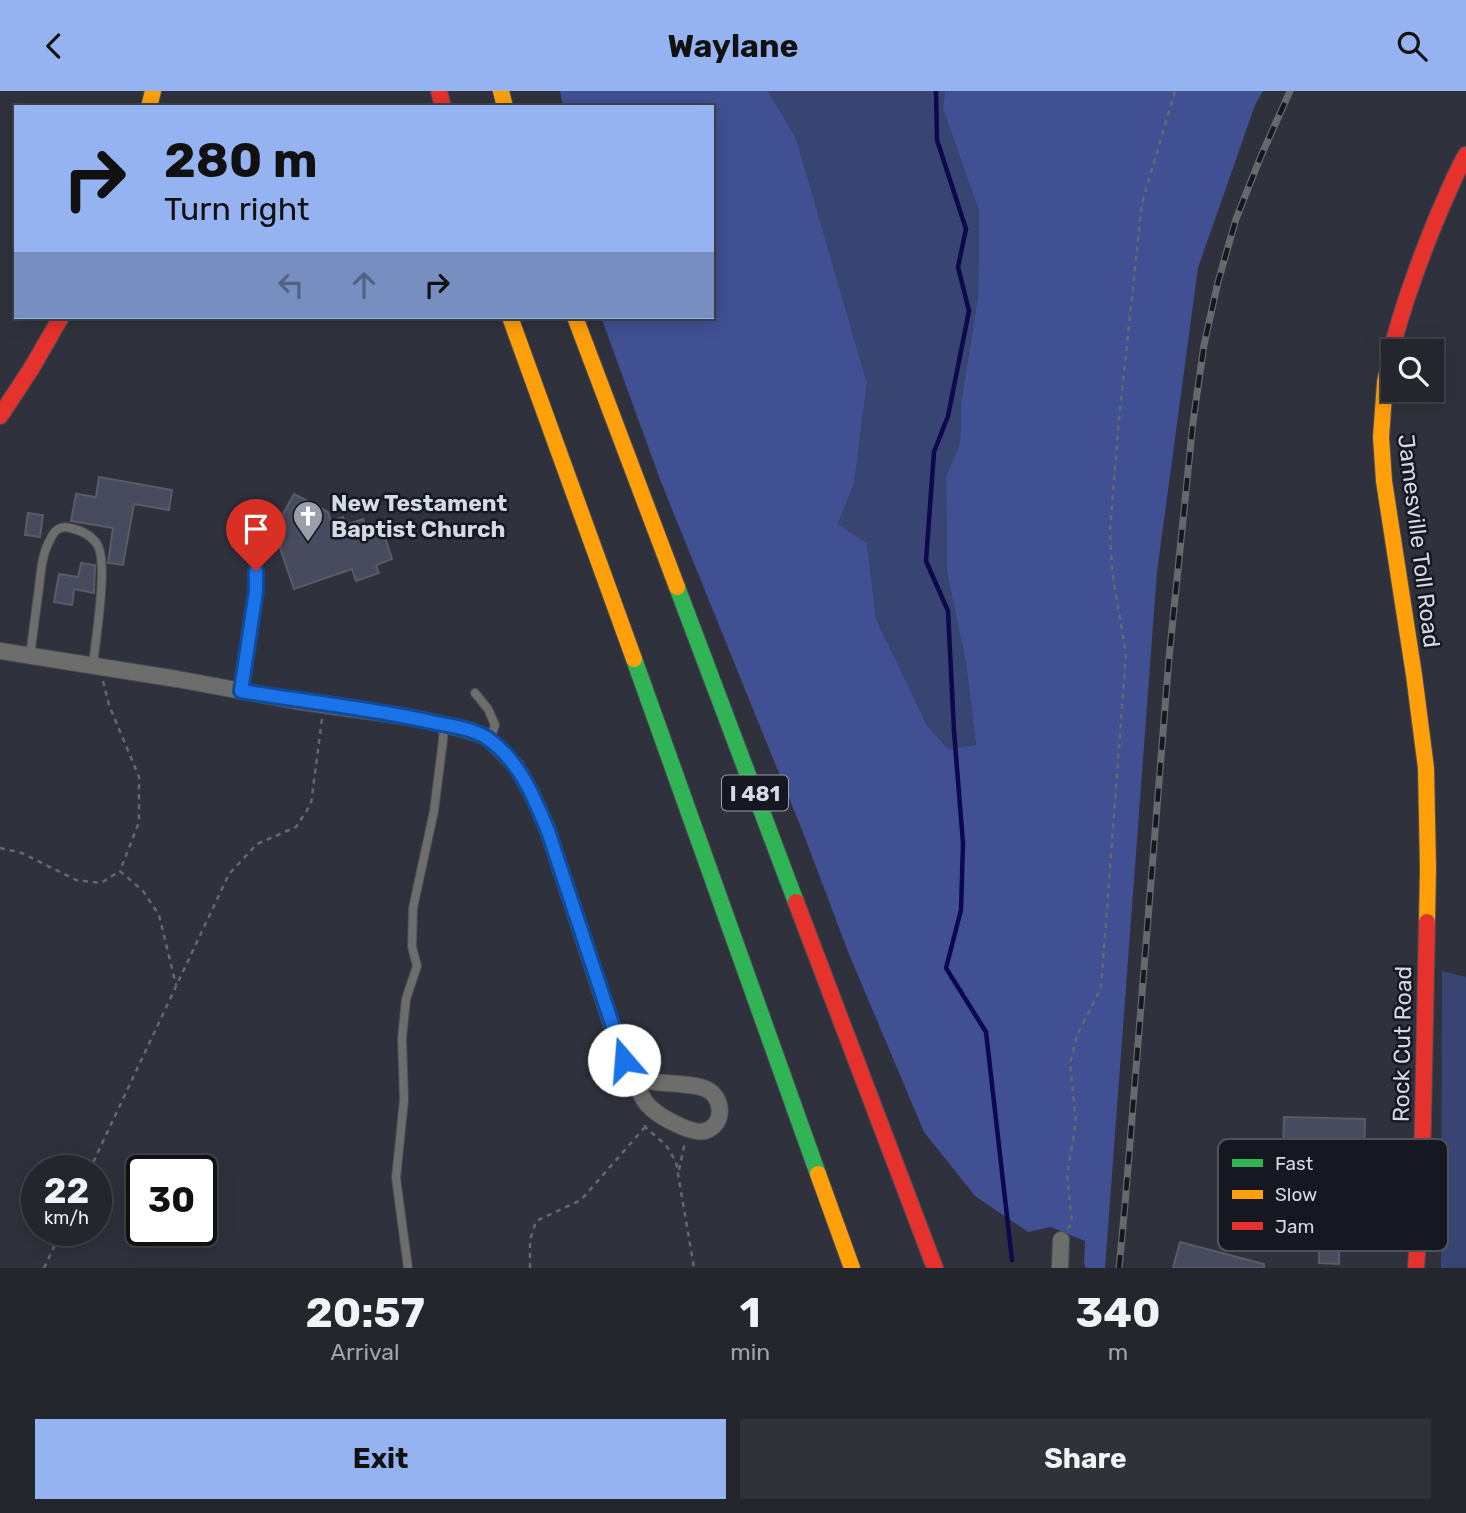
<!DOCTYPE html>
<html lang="en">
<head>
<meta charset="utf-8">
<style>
  :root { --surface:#23262d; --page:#2f3239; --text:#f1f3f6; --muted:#a3a5aa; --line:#404349; --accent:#95b2f1 }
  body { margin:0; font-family:Rubik,sans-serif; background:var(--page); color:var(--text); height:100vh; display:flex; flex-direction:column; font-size:26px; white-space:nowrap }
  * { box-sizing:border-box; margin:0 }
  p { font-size:23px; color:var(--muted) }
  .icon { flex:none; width:38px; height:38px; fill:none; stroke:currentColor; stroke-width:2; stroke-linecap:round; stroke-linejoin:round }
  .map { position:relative; height:1177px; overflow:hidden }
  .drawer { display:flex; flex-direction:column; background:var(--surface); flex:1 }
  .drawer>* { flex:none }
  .guide { position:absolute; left:14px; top:14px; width:700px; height:214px; border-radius:0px; box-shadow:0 4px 18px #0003,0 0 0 2px var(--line); background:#95b2f1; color:#111; overflow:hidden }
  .buttons { position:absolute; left:1381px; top:248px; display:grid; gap:14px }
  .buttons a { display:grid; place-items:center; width:63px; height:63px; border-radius:0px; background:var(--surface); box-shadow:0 4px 18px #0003,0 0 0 2px var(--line); font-size:35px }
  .speed { position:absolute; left:21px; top:1064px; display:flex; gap:14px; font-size:35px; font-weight:700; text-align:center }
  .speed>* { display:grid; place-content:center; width:91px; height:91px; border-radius:50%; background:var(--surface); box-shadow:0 4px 18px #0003,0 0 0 2px var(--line); line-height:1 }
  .speed small { font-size:18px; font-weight:400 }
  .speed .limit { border:4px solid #111; border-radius:10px; background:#fff; color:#111 }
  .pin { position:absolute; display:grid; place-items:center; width:60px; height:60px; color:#fff; margin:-72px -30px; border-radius:50% 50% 50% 0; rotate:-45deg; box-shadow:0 0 7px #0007 }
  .pin .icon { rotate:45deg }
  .me { position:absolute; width:77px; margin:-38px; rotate:342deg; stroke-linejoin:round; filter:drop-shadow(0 0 5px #0008) }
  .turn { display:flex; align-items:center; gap:24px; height:147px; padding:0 35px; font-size:32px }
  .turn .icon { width:91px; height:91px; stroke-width:2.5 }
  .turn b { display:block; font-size:49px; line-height:60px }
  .lanes { display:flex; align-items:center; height:66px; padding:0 35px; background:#0003; justify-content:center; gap:35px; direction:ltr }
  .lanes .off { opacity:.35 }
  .eta { display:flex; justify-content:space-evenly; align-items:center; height:119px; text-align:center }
  .eta b { font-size:42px; font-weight:700; line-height:49px }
  .cta { display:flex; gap:14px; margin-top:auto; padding:14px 35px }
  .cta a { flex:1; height:80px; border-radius:0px; background:var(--accent); color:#111; font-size:28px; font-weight:700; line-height:80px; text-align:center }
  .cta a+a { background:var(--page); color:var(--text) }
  header { display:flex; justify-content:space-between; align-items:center; height:91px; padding:0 35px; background:var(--accent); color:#111; font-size:32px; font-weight:700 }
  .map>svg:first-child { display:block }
  .green { fill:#384472 }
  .forest { fill:#405092 }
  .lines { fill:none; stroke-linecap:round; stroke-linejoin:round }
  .stream { stroke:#0d094c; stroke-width:4.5 }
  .building { fill:#474b5d; stroke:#595c64; stroke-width:2 }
  .lane-casing { stroke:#4a4e56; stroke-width:10 }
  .street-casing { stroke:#4a4e56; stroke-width:18 }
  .fast-casing { stroke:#4a4e56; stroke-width:18 }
  .slow-casing { stroke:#4a4e56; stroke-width:18 }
  .jam-casing { stroke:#4a4e56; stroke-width:18 }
  .path { stroke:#66686a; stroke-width:2.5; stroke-dasharray:5 5; stroke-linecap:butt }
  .lane { stroke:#6d6e6c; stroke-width:8 }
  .street { stroke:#6d6e6c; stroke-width:16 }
  .fast { stroke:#30b455; stroke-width:16 }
  .slow { stroke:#ff9f0a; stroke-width:16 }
  .jam { stroke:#e5322d; stroke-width:16 }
  .rail-casing { stroke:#66686c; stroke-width:7 }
  .rail { stroke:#151820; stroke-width:4.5; stroke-dasharray:13; stroke-linecap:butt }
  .route-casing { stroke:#114b97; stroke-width:18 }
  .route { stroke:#1a73e8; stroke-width:12 }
  .labels { text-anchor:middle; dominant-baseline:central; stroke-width:5; stroke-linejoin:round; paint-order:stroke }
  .shield { fill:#151820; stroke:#9b9faa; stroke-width:2 }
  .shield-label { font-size:21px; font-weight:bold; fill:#d5d9e5 }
  .poi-label { font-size:23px; font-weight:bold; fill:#d5d9e5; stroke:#151820; text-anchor:start }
  .street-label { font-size:23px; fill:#d5d9e5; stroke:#151820 }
  .key { fill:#151820; stroke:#4f525b; stroke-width:2 }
  .key-label { font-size:19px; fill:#d5d9e5 }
</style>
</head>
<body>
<header><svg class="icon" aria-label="back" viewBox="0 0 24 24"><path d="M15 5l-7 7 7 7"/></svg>Waylane<svg class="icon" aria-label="search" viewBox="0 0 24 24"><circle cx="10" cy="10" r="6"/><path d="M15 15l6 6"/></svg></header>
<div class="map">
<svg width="1466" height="1177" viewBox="0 0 1466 1177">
  <rect width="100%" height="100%" fill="#2f323c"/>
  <path class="green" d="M768,0H945L943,18L979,120L978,206L961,312L960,353L946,387L947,481L966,572L976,655L948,658L927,634L876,528L867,452L838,433L854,393L867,292L796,47Z
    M1442,880L1466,886V1177H1441Z"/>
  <path class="forest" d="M560,0H768L796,47L867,292L854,393L838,433L867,452L876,528L927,634L948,658L976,654L966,572L947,481L946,386L960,353L961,312L978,206L979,120L943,18L945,0H1263L1255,14L1198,177L1157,481L1105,1177H1086L1084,1173L1085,1150L1051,1136L1028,1141L975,1105L924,1041L849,863L802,739L661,391L601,226H712V16H563Z"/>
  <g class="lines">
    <path class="stream" d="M936,0L937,49L966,138L958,176L969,220L948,325L934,361L926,470L948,520L954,640L963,752L961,819L946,877L986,941L1012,1169"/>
  </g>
  <path class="building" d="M99,386L172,399L169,419L134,413L123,474L108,472L113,437L71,430L76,403L96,406Z
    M294,403L328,421L331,430L343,426L346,434L363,428L368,445L383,440L392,468L376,474L379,482L356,490L352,478L294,498L274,439Z
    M28,422L43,424L40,446L25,444Z
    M81,472L95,474L94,502L74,498L72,514L54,511L59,483L78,486Z
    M1284,1026L1365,1028L1362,1160L1339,1159V1173L1319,1172L1321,1093L1282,1092Z
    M1180,1151L1264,1173V1177H1173Z"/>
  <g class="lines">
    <g class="lane-casing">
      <path id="lane" d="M30,565C33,542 36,519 39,496C41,480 42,463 50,449C54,440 59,434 70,437C80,439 91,444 97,453C109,471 95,551 93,575
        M241,600L256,500L255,459
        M475,602L488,618L495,634L490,649
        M408,1177L396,1087L404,1009L402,947L406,908L417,875L412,856L413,817L434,720L443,649L444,633"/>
    </g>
    <g class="street-casing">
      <path id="street" d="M0,560L177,588L296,610L409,626L463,638L484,645L490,649L516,675L533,705L548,740L623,969L638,991
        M641,989C658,993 694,992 706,998C724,1006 725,1034 705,1040C693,1044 660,1026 651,1017C644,1012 640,1002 637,994L638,991Z
        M1060,1177L1061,1149"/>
    </g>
    <g class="fast-casing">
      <path id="fast" d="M677,496L796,811
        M634,568L818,1083"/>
    </g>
    <g class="slow-casing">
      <path id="slow" d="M501,0L505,16
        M149,16L153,0
        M510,226L634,568
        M575,226L677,496
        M1394,249L1385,291L1381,346L1384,390L1414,584L1426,677L1428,777L1427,831
        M818,1083L852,1177"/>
    </g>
    <g class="jam-casing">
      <path id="jam" d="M439,0L443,16
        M1394,249C1406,206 1421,165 1438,124C1447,104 1455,83 1466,64
        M0,325L31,278L61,226
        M796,811L935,1177
        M1416,1177L1422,1076L1427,831"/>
    </g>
    <path class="path" d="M103,590L109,614L139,686V731L120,780L143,800L159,824L176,894
      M0,757L22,762L76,789L101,792L120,780
      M645,1034V1036L666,1054L676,1071L694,1177
      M679,1079L685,1051
      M89,1080L229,783L257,753L296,736L311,713L322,628
      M1068,1138L1072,1131L1067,1084L1076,1031L1070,973L1077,944L1101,897L1126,563L1112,480L1110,440L1119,328L1142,112L1175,0
      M44,1177L62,1139
      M530,1177V1149L536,1130L581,1109L645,1036"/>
    <use href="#lane" class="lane"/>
    <use href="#street" class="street"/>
    <use href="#fast" class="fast"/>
    <use href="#slow" class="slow"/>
    <use href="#jam" class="jam"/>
    <g class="rail-casing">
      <path id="rail" d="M1119,1177L1125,1114L1169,567L1193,331L1204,254L1218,191L1236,128L1261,65L1290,0"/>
    </g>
    <use href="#rail" class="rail"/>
  </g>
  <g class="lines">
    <g class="route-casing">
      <path id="route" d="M256,480V500L241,600C306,611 372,617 436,632C453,635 473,638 487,647C519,669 534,706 548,740L624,969"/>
    </g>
    <use href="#route" class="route"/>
  </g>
  <defs>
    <g id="church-pin" transform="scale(1.575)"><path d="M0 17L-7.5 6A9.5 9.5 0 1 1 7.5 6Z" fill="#9b9faa" stroke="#151820"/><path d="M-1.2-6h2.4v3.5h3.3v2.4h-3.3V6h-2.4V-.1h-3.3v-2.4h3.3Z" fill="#fff"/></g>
  </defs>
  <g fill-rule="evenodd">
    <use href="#church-pin" x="308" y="425"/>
  </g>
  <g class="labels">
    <rect class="shield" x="722" y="684.5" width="66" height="35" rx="5"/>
    <g class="shield-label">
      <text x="755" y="702">I 481</text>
    </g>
    <g class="poi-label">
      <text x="331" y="412">New Testament<tspan x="331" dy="26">Baptist Church</tspan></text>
    </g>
    <g class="street-label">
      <text transform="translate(1419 450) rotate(83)">Jamesville Toll Road</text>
      <text transform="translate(1402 953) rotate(-89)">Rock Cut Road</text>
    </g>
  </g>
  <rect x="1218" y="1048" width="230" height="112" rx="10" class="key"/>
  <rect x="1232" y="1068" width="31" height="8" fill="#30b455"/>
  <rect x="1232" y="1099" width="31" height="9" fill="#ff9f0a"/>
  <rect x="1232" y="1131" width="31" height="8" fill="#e5322d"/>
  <g class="key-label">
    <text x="1275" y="1079">Fast</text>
    <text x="1275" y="1110">Slow</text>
    <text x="1275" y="1142">Jam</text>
  </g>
</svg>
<div class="buttons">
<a><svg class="icon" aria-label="search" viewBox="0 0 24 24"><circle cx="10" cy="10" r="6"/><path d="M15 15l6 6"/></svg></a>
</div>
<div class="speed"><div>22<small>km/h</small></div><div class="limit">30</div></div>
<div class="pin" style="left:256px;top:480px;background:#d93025"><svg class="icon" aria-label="arrive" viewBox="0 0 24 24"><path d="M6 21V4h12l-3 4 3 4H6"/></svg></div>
<svg class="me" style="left:624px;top:969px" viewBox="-20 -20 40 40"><circle r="19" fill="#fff"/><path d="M0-13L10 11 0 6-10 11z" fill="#1a73e8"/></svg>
<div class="guide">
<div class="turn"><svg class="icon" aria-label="right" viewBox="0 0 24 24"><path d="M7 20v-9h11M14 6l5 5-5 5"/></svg><div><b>280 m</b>Turn right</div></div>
<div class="lanes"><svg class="icon off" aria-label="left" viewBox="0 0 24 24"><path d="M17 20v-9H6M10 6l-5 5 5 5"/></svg><svg class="icon off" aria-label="ahead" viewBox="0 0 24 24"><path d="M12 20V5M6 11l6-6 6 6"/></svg><svg class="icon" aria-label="right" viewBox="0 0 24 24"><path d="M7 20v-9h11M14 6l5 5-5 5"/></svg></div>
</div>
</div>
<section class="drawer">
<div class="eta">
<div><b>20:57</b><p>Arrival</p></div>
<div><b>1</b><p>min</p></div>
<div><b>340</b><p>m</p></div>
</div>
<div class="cta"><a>Exit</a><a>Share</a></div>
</section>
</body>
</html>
